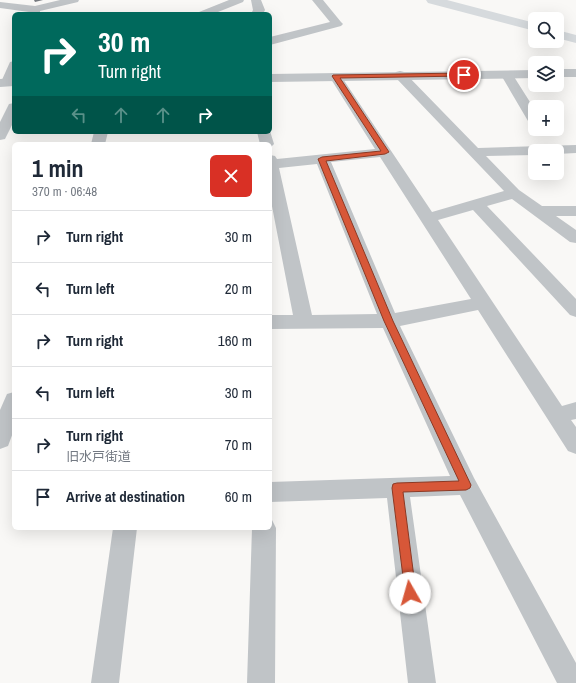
<!DOCTYPE html>
<html lang="en">
<head>
<meta charset="utf-8">
<style>
  :root { --surface:#fff; --page:#f2f2f3; --text:#1f2937; --muted:#747a83; --line:#e0e1e3 }
  body { margin:0; font-family:"Archivo Narrow","Noto Sans JP",sans-serif; background:var(--page); color:var(--text); height:100vh; display:flex; flex-direction:column; font-size:15px; white-space:nowrap }
  * { box-sizing:border-box; margin:0 }
  p { font-size:13px; color:var(--muted) }
  .icon { flex:none; width:22px; height:22px; fill:none; stroke:currentColor; stroke-width:2; stroke-linecap:round; stroke-linejoin:round }
  .map { position:relative; flex:1; overflow:hidden }
  .side { position:absolute; left:12px; top:142px; width:260px; height:388px; display:flex; flex-direction:column; background:var(--surface); border-radius:6px; box-shadow:0 4px 16px #0002 }
  .side>* { flex:none }
  .guide { position:absolute; left:12px; top:12px; width:260px; height:122px; border-radius:6px; box-shadow:0 4px 16px #0002; background:#00695c; color:#fff; overflow:hidden }
  .tools { position:absolute; left:528px; top:12px; display:grid; gap:8px }
  .tools a { display:grid; place-items:center; width:36px; height:36px; border-radius:6px; background:var(--surface); box-shadow:0 4px 16px #0002; font-size:20px }
  .pin { position:absolute; display:grid; place-items:center; width:34px; height:34px; color:#fff; margin:-17px; border:2px solid #fff; border-radius:50%; box-shadow:0 1px 4px #0007 }
  .me { position:absolute; width:44px; margin:-22px; rotate:353deg; stroke-linejoin:round; filter:drop-shadow(0 0 3px #0008) }
  .turn { display:flex; align-items:center; gap:14px; height:84px; padding:0 20px; font-size:18px }
  .turn .icon { width:52px; height:52px; stroke-width:2.5 }
  .turn b { display:block; font-size:28px; line-height:34px }
  .lanes { display:flex; align-items:center; height:38px; padding:0 20px; background:#0003; justify-content:center; gap:20px; direction:ltr }
  .lanes .off { opacity:.35 }
  .round { display:grid; place-items:center; flex:none; width:42px; height:42px; border-radius:6px; background:var(--page) }
  .head { display:flex; align-items:center; justify-content:space-between; height:68px; padding:0 20px }
  h1 { font-size:24px; font-weight:800; line-height:30px }
  ul { padding:0; list-style:none }
  li { display:flex; align-items:center; gap:12px; height:52px; padding:0 20px; border-top:1px solid var(--line) }
  li div { flex:1 }
  li b { display:block; font-size:15px }
  li em { font-style:normal }
  .map>svg:first-child { display:block }
  .lines { fill:none; stroke-linecap:round; stroke-linejoin:round }
  .minor { fill:#c0c4c7; fill-rule:evenodd }
  .tertiary { fill:#c0c4c7; fill-rule:evenodd }
  .secondary { fill:#d6dadd; fill-rule:evenodd }
  .shaded-wall { fill:#767a7f }
  .route { fill:#d75738; stroke:#8c3924 }
</style>
</head>
<body>
<div class="map">
<svg width="576" height="683" viewBox="0 0 576 683">
  <rect width="100%" height="100%" fill="#f9f8f6"/>
  <g class="lines">
    <path class="minor" d="M60,0H79L78,2L40,11V14H28L29,12L0,8V2L35,6Z
      M229,0H244L243,2L213,14H197L199,12Z
      M251,0H261L265,10L263,14H251L253,10Z
      M312,0H323L341,22L343,24L341,26L270,45V37L330,22Z
      M14,61L13,82L12,85H2L1,82L10,62Z
      M400,71L404,72L478,148L576,145V153L557,154V151H535V155L486,156L519,190L542,206H576V216H556L576,230V243L570,242L512,199L487,206L576,299V317L570,315L473,210L438,220L562,406L576,402V419L571,420L576,427V454L568,451L478,310L400,326L474,478L576,663V683H557L460,495L410,497L436,683H408L387,498L270,502V482L450,476L383,328L270,329V315H293L270,196V155L275,156L277,159L375,149L329,76L331,73H339L432,212L504,191L396,78L394,75L396,72ZM380,157L471,299L395,313L331,162ZM317,164L377,314L312,315L279,168Z
      M507,71L511,72L535,110V125L530,124L528,121L501,75L503,72Z
      M14,103V121L5,139L0,140V122L9,104Z
      M270,131L274,144L270,148V144H260L257,132H270Z
      M94,132H108L105,144H91Z
      M14,392V430L8,446L0,449V410L7,394Z
      M270,519L272,520L276,528L275,683H247L252,528H270Z
      M113,528H137L119,683H91Z"/>
    <path class="tertiary" d="M557,69H576V77H557Z
      M535,70V78L270,82V74Z
      M14,78V86L0,87V79Z"/>
    <path class="secondary" d="M426,0H447L535,23V31L428,3Z
      M557,30L576,35V43L557,38Z"/>
  </g>
  <path class="shaded-wall" d="M34,0H43L35,2Z"/>
  <path class="route" d="M464,73L467,75L466,76L340,78L389,152L385,154L326,161L393,321L471,485L470,488L466,490L403,492L416,593L415,597L410,599L406,597L405,593L392,488L393,484L397,483L459,481L384,321L318,159L322,157L381,151L332,76L333,75Z"/>
</svg>
<div class="tools">
<a><svg class="icon" aria-label="search" viewBox="0 0 24 24"><circle cx="10" cy="10" r="6"/><path d="M15 15l6 6"/></svg></a>
<a><svg class="icon" aria-label="layers" viewBox="0 0 24 24"><path d="M12 4l9 5-9 5-9-5zM3 14l9 5 9-5"/></svg></a>
<a>+</a>
<a>−</a>
</div>
<div class="pin" style="left:464px;top:75px;background:#d93025"><svg class="icon" aria-label="arrive" viewBox="0 0 24 24"><path d="M6 21V4h12l-3 4 3 4H6"/></svg></div>
<svg class="me" style="left:410px;top:593px" viewBox="-20 -20 40 40"><circle r="19" fill="#fff"/><path d="M0-13L10 11 0 6-10 11z" fill="#d75738"/></svg>
<div class="guide">
<div class="turn"><svg class="icon" aria-label="right" viewBox="0 0 24 24"><path d="M7 20v-9h11M14 6l5 5-5 5"/></svg><div><b>30 m</b>Turn right</div></div>
<div class="lanes"><svg class="icon off" aria-label="left" viewBox="0 0 24 24"><path d="M17 20v-9H6M10 6l-5 5 5 5"/></svg><svg class="icon off" aria-label="ahead" viewBox="0 0 24 24"><path d="M12 20V5M6 11l6-6 6 6"/></svg><svg class="icon off" aria-label="ahead" viewBox="0 0 24 24"><path d="M12 20V5M6 11l6-6 6 6"/></svg><svg class="icon" aria-label="right" viewBox="0 0 24 24"><path d="M7 20v-9h11M14 6l5 5-5 5"/></svg></div>
</div>
<section class="side">
<div class="head"><div><h1>1 min</h1><p>370 m · 06:48</p></div><a class="round" style="background:#d93025;color:#fff"><svg class="icon" aria-label="close" viewBox="0 0 24 24"><path d="M6 6l12 12M18 6L6 18"/></svg></a></div>
<ul>
<li><svg class="icon" aria-label="right" viewBox="0 0 24 24"><path d="M7 20v-9h11M14 6l5 5-5 5"/></svg><div><b>Turn right</b></div><em>30 m</em></li>
<li><svg class="icon" aria-label="left" viewBox="0 0 24 24"><path d="M17 20v-9H6M10 6l-5 5 5 5"/></svg><div><b>Turn left</b></div><em>20 m</em></li>
<li><svg class="icon" aria-label="right" viewBox="0 0 24 24"><path d="M7 20v-9h11M14 6l5 5-5 5"/></svg><div><b>Turn right</b></div><em>160 m</em></li>
<li><svg class="icon" aria-label="left" viewBox="0 0 24 24"><path d="M17 20v-9H6M10 6l-5 5 5 5"/></svg><div><b>Turn left</b></div><em>30 m</em></li>
<li><svg class="icon" aria-label="right" viewBox="0 0 24 24"><path d="M7 20v-9h11M14 6l5 5-5 5"/></svg><div><b>Turn right</b><p>旧水戸街道</p></div><em>70 m</em></li>
<li><svg class="icon" aria-label="arrive" viewBox="0 0 24 24"><path d="M6 21V4h12l-3 4 3 4H6"/></svg><div><b>Arrive at destination</b></div><em>60 m</em></li>
</ul>
</section>
</div>
</body>
</html>
